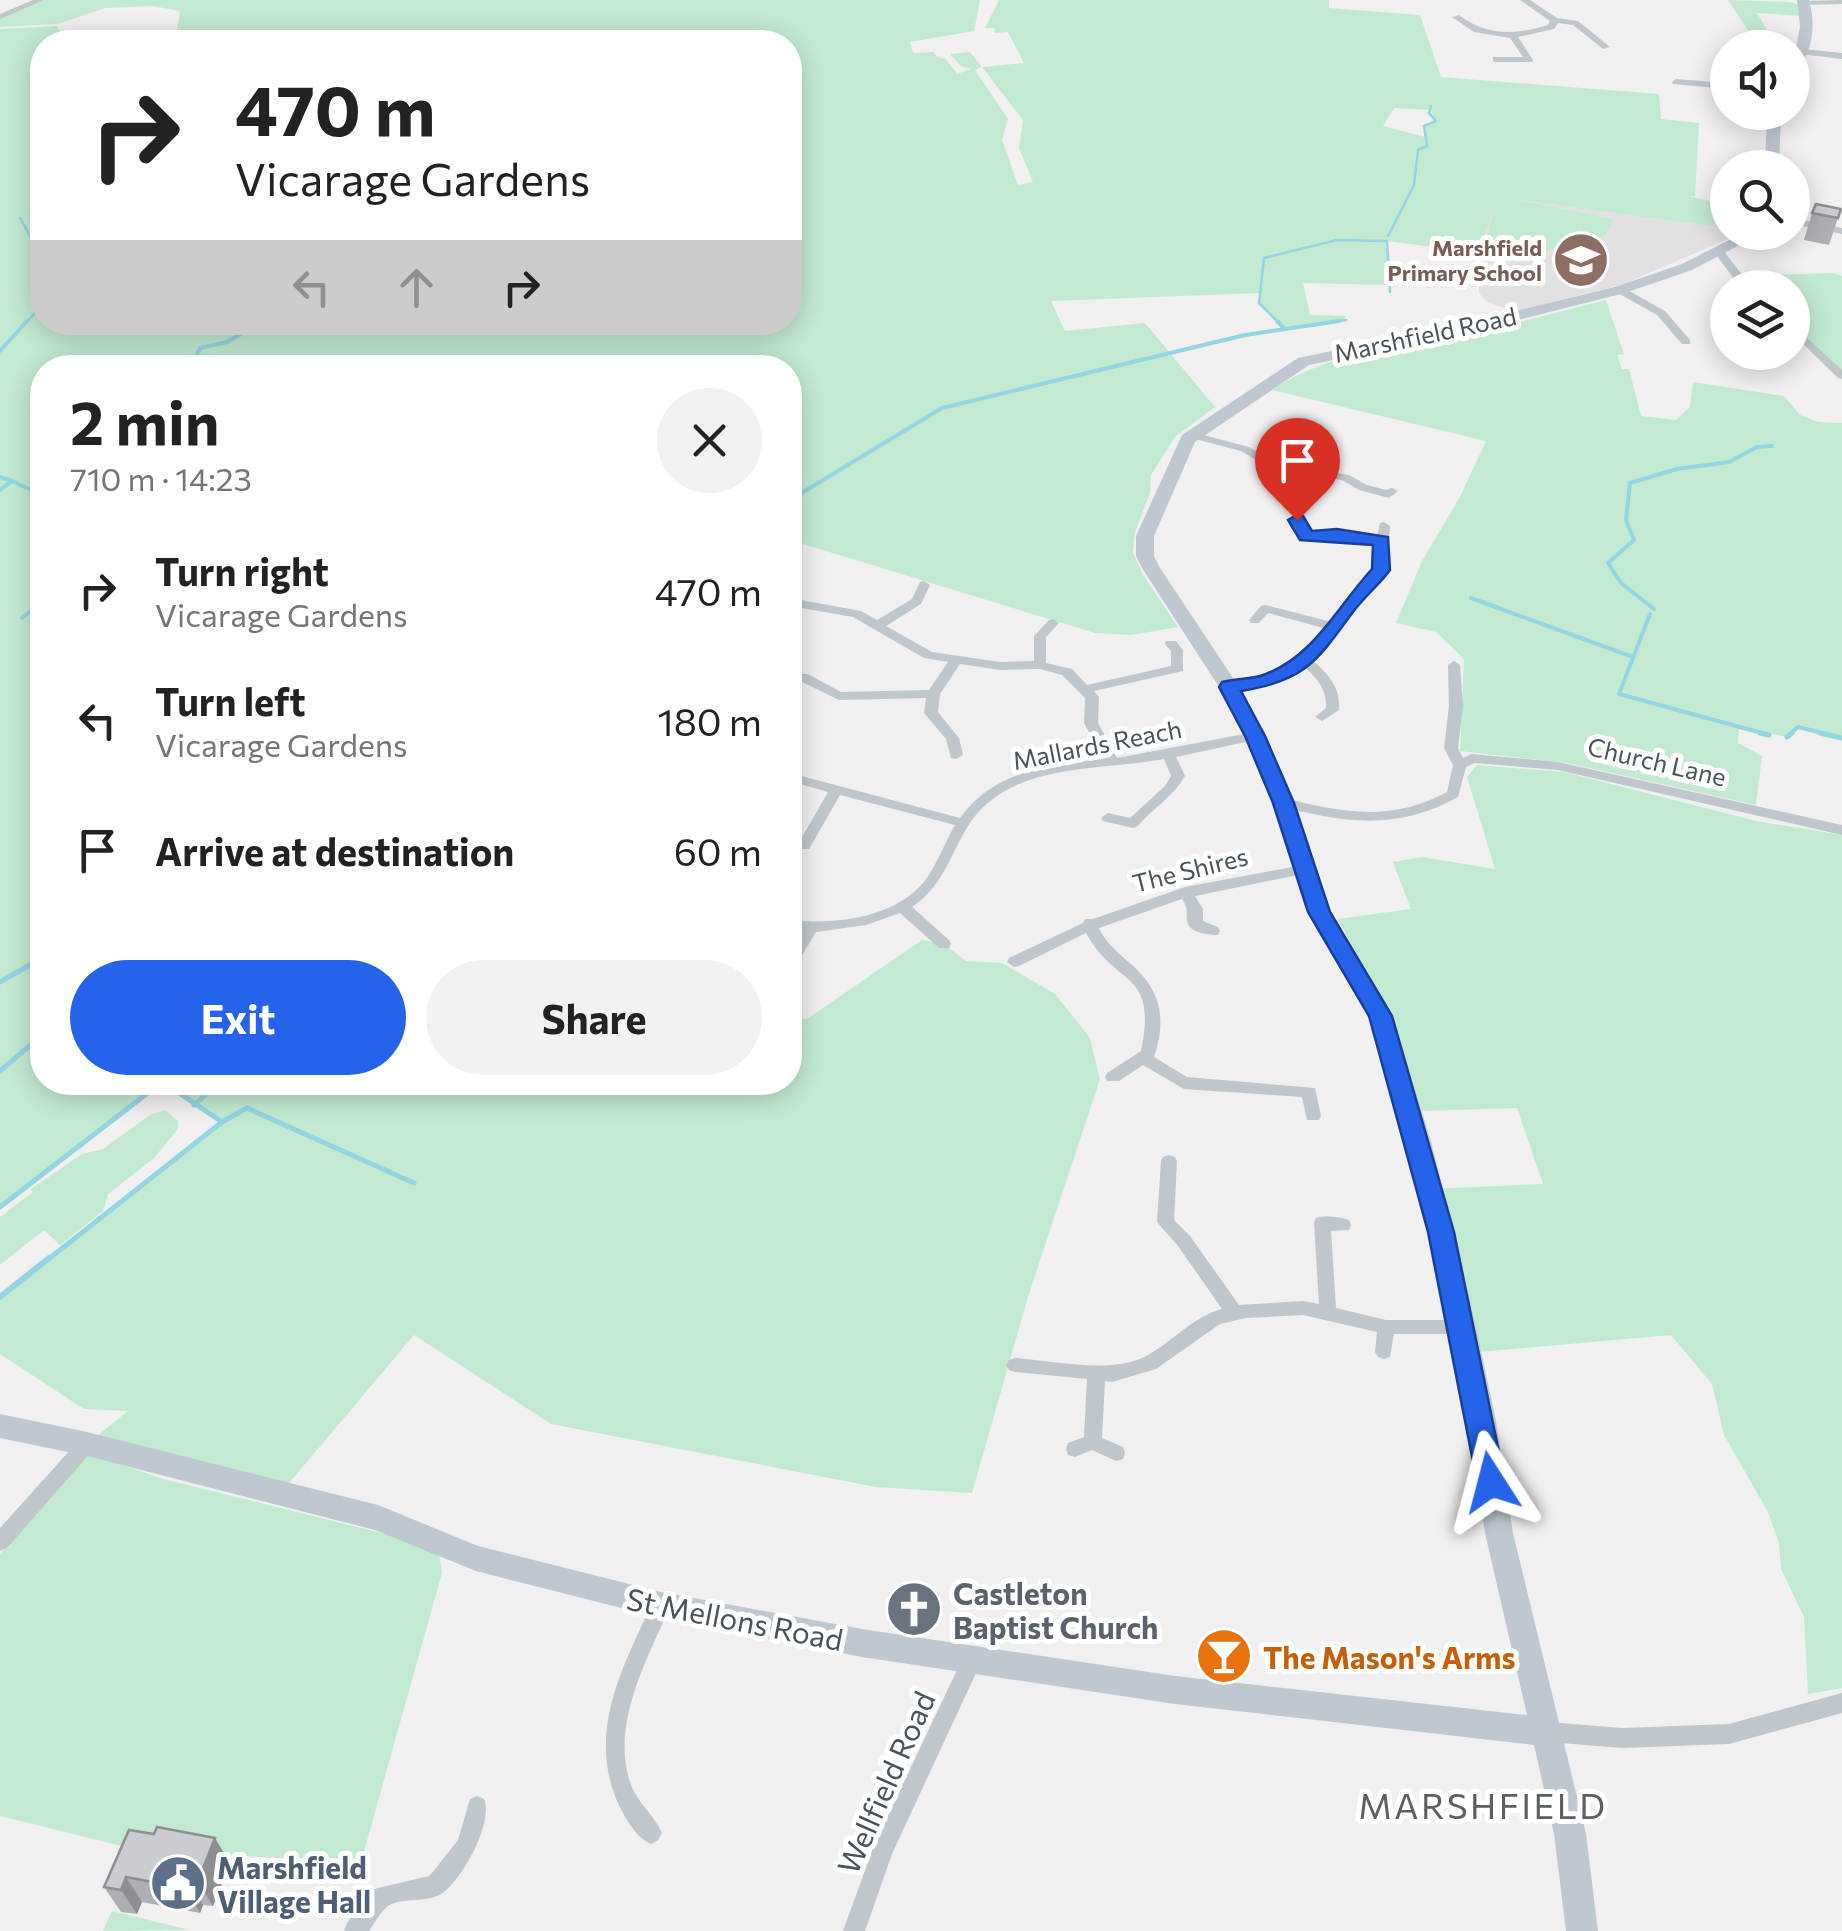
<!DOCTYPE html>
<html lang="en">
<head>
<meta charset="utf-8">
<style>
  :root { --surface:#fff; --page:#f2f2f2; --text:#222; --muted:#767676; --accent:#2563eb }
  body { margin:0; font-family:Commissioner,sans-serif; background:var(--page); color:var(--text); height:100vh; display:flex; flex-direction:column; font-size:38px; white-space:nowrap }
  * { box-sizing:border-box; margin:0 }
  p { font-size:32px; color:var(--muted) }
  .icon { flex:none; width:55px; height:55px; fill:none; stroke:currentColor; stroke-width:2; stroke-linecap:round; stroke-linejoin:round }
  .map { position:relative; flex:1; overflow:hidden }
  .panel { position:absolute; left:30px; top:355px; width:772px; height:740px; display:flex; flex-direction:column; background:var(--surface); border-radius:40px; box-shadow:0 5px 25px #0003 }
  .panel>* { flex:none }
  .guide { position:absolute; left:30px; top:30px; width:772px; height:305px; border-radius:40px; box-shadow:0 5px 25px #0003; background:#fff; color:var(--text); overflow:hidden }
  .controls { position:absolute; left:1710px; top:30px; display:grid; gap:20px }
  .controls a { display:grid; place-items:center; width:100px; height:100px; border-radius:50%; background:var(--surface); box-shadow:0 5px 25px #0003; font-size:50px }
  .pin { position:absolute; display:grid; place-items:center; width:85px; height:85px; color:#fff; margin:-102px -42px; border-radius:50% 50% 50% 0; rotate:-45deg; box-shadow:0 0 10px #0007 }
  .pin .icon { rotate:45deg }
  .me { position:absolute; width:110px; margin:-55px; rotate:351deg; stroke-linejoin:round; filter:drop-shadow(0 0 8px #0008) }
  .turn { display:flex; align-items:center; gap:35px; height:210px; padding:0 40px; font-size:45px }
  .turn .icon { width:130px; height:130px; stroke-width:2.5 }
  .turn b { display:block; font-size:70px; line-height:85px }
  .lanes { display:flex; align-items:center; height:95px; padding:0 40px; background:#0003; justify-content:center; gap:50px; direction:ltr }
  .lanes .off { opacity:.35 }
  .round { display:grid; place-items:center; flex:none; width:105px; height:105px; border-radius:52px; background:var(--page) }
  .head { display:flex; align-items:center; justify-content:space-between; height:170px; padding:0 40px }
  h1 { font-size:60px; font-weight:700; line-height:75px }
  .button { display:flex; gap:20px; margin-top:auto; padding:20px 40px }
  .button a { flex:1; height:115px; border-radius:60px; background:var(--accent); color:#fff; font-size:40px; font-weight:700; line-height:115px; text-align:center }
  .button a+a { background:var(--page); color:var(--text) }
  ul { padding:0; list-style:none }
  li { display:flex; align-items:center; gap:30px; height:130px; padding:0 40px }
  li div { flex:1 }
  li b { display:block; font-size:38px }
  li em { font-style:normal }
  .map>svg:first-child { display:block }
  .education { fill:#e2e0e1 }
  .green { fill:#c2ead1; fill-rule:evenodd }
  .lines { fill:none; stroke-linecap:round; stroke-linejoin:round }
  .stream-far3 { stroke:#94d5e3; stroke-width:2.5 }
  .stream-far2 { stroke:#94d5e3; stroke-width:4 }
  .stream-far1 { stroke:#94d5e3; stroke-width:5 }
  .stream { stroke:#94d5e3; stroke-width:6 }
  .street { fill:#bfc7cd; fill-rule:evenodd }
  .secondary { fill:#bfc8d1; fill-rule:evenodd }
  .wall { fill:#aeafb4 }
  .shaded-wall { fill:#8d8f92 }
  .building { fill:#caccd1; stroke:#8d8f92; stroke-width:2.5 }
  .route { fill:#2563eb; stroke:#184099; stroke-width:2.5 }
  .labels { text-anchor:middle; dominant-baseline:central; stroke-width:10; stroke-linejoin:round; paint-order:stroke }
  .far-education-label { font-size:22px; font-weight:bold; fill:#785e54; stroke:#fff; text-anchor:end }
  .street-label { font-size:25px; fill:#49535b; stroke:#fff }
  .near-worship-label { font-size:30px; font-weight:bold; fill:#5b616d; stroke:#fff; text-anchor:start }
  .near-street-label { font-size:30px; fill:#49535b; stroke:#fff }
  .near-food-label { font-size:30px; font-weight:bold; fill:#c56008; stroke:#fff; text-anchor:start }
  .near-service-label { font-size:30px; font-weight:bold; fill:#4e5e75; stroke:#fff; text-anchor:start }
  .near-quarter-label { font-size:35px; letter-spacing:2.5px; fill:#5c6063; stroke:#fff }
</style>
</head>
<body>
<div class="map">
<svg width="1842" height="1931" viewBox="0 0 1842 1931">
  <rect width="100%" height="100%" fill="#f1efef"/>
  <path class="education" d="M1495,197L1704,223L1727,228L1728,232L1741,233L1624,284L1513,312L1486,301L1479,293V253Z"/>
  <path class="green" d="M43,0H980L974,31L910,42L913,53L934,52L937,57L946,59L957,74L971,69L961,66L950,54L970,52L982,67L1024,63L1008,32L995,33L994,28H985L999,0H1329V8L1420,15L1441,77L1659,94L1661,119L1699,123L1695,196H1688L1727,205V228L1512,199L1613,219L1605,235L1509,261L1490,249L1487,237L1496,197L1479,253L1387,241L1389,285L1303,283L1310,315L1345,316L1346,320L1285,329L1259,303V293L1051,301L1065,331L1145,323L1215,407L1175,437L1151,475L1150,493L1135,532L1133,553L1143,575L1178,627L1131,635L1095,633L790,540V368H42V1082L162,1083L0,1207V29L57,26L65,40L75,42H42V322H790V42H175L180,11L153,6L105,8L57,24L0,27V18ZM982,67L1023,120L1019,148L1033,182L1018,185L1002,140L1008,119L975,70ZM1394,108L1431,110L1435,121L1424,126L1425,137L1383,126Z
    M1728,0L1790,2L1799,5L1802,16L1757,13L1767,30H1748Z
    M1833,273L1842,276V372L1793,325L1792,288L1749,287L1741,276Z
    M1606,300L1624,354L1617,355L1622,369H1629L1641,416L1676,420L1690,407L1693,382L1784,396L1800,415L1818,422L1842,423V738L1799,727L1787,737L1739,727L1738,743L1762,756L1756,805L1567,763L1460,751L1464,659L1436,632L1396,623L1422,561L1460,497L1486,441L1272,390C1330,351 1396,349 1463,335C1511,325 1559,312 1606,300Z
    M1477,765L1564,772L1756,821L1842,835V1688L1808,1694L1804,1617L1781,1569L1779,1543L1768,1512L1724,1435L1712,1384L1671,1335L1468,1353L1430,1189L1543,1184L1517,1108L1422,1111L1399,1037L1338,919L1411,909L1393,862L1422,857L1495,869L1467,777Z
    M922,940L944,944L966,961L1002,963L1055,994L1090,1038L1100,1079L1028,1297L972,1493L876,1487L551,1424L414,1335L279,1495L87,1444L128,1411L84,1409L0,1354V1297L222,1123L163,1083L790,1082V1017L807,1019Z
    M165,1110L178,1121V1129L153,1159L108,1194L103,1211L60,1245L44,1230L0,1265V1217L33,1192L31,1189L82,1154L103,1149L150,1115Z
    M88,1453L163,1479L418,1542L439,1553L442,1573L361,1862L142,1851L0,1816V1554Z
    M112,1911L190,1930L103,1931Z"/>
  <g class="lines">
    <path class="stream-far3" d="M20,218L42,258
      M1388,236L1414,185L1418,150L1427,146L1424,126L1436,121L1429,113L1431,106
      M25,324L42,305
      M1280,324L1259,303L1264,258L1337,240L1387,241L1390,292
      M1322,324L1346,320"/>
    <path class="stream-far2" d="M1277,321L1285,329
      M0,351L27,321
      M189,368L200,348L227,342L261,322
      M0,477L12,481L0,490
      M12,481L42,495
      M790,500L942,408L1245,335L1339,321
      M1471,598L1633,657
      M1654,609L1621,583L1608,563L1634,540L1626,520L1630,483L1677,469L1729,462L1757,447L1772,446
      M1650,614L1619,694L1769,735
      M22,618L42,602
      M1789,735L1798,727L1830,735"/>
    <path class="stream-far1" d="M1760,733L1769,735
      M1820,733L1842,738
      M1787,737L1792,733
      M0,982L42,958
      M0,1071L42,1035
      M163,1082L222,1122
      M194,1105L220,1082
      M0,1207L162,1082
      M46,1261L222,1122L247,1108L414,1183"/>
    <path class="stream" d="M0,1297L49,1258"/>
    <path class="street" d="M33,0H44L0,19V14Z
      M1520,0H1530L1557,18L1578,21L1610,47L1603,49L1573,25L1558,23L1554,29L1518,37L1533,60L1532,62H1496L1493,61V57H1523L1510,38L1474,32L1452,17L1459,15C1486,36 1516,35 1548,25L1550,21Z
      M1842,0V4L1804,5L1800,3L1804,1Z
      M1803,49L1842,53V59L1800,54L1799,52Z
      M1676,79L1728,83V89L1673,84L1672,82Z
      M1792,218L1842,228V234L1792,224Z
      M1715,250H1723L1752,288H1741L1714,252Z
      M1616,288H1624L1665,311L1690,340V344H1682L1657,315L1616,292Z
      M1792,324L1842,370V379L1838,378L1792,333Z
      M1192,432L1249,447L1273,461L1349,475L1367,485L1386,490L1392,488L1398,491L1389,498L1359,490L1342,480L1266,466L1241,451L1188,437V433Z
      M1297,516L1301,517L1311,532L1337,531L1377,536L1380,523L1384,522L1390,526L1387,570L1353,609L1326,650L1312,660C1328,674 1341,687 1339,710L1322,721L1315,717L1326,708C1327,689 1317,679 1304,666C1281,683 1256,687 1229,691L1222,687C1234,680 1249,682 1262,677C1288,669 1312,651 1327,629L1268,613L1259,623H1251L1249,620L1261,606L1265,605L1332,622L1344,604L1375,569L1377,543L1337,539H1303L1291,520Z
      M790,576L794,577L796,583L790,587Z
      M924,581L930,585L921,604L886,626L932,652L1000,662L1034,661V636L1049,620L1053,619L1059,623L1046,637V663L1072,669L1087,685L1171,666V651L1165,644L1166,641H1176L1183,650V671L1094,691L1099,697L1098,723L1117,758L1255,732L1262,736L1255,740L1176,757L1185,776C1173,797 1153,808 1138,826L1133,828L1103,821L1101,818L1108,813L1130,818L1165,786L1171,776L1164,759C1101,771 1014,762 972,820C950,852 946,884 912,907L949,940L951,944L949,948H939L900,913L866,925L816,932L795,967L790,968V951L802,932L790,930V920C834,925 894,918 924,882C937,865 944,844 955,825L840,795L809,849H799L797,846L828,792L790,781V773L960,818C994,770 1050,765 1104,759L1084,723L1085,698L1062,675L1040,669L1000,670L960,664L940,694L938,712L959,738L963,755L956,759L951,758L946,739L924,713L926,698L839,700L800,681L790,679V673L808,674L841,692L929,690L948,662L924,658L853,617L790,606V598L861,611L877,620L912,599L920,582Z
      M1454,661L1460,665L1463,706L1458,748L1463,758L1472,754L1558,762L1842,825V835L1558,770L1474,763L1466,767L1458,797C1397,831 1344,823 1279,806L1277,803L1279,800L1284,798C1343,813 1391,822 1447,792L1453,765L1444,748L1449,706L1448,665Z
      M1303,865L1310,870L1308,873L1195,896L1203,909V921L1218,927L1220,931L1218,935C1210,935 1191,933 1188,924C1184,914 1191,913 1182,899L1099,928C1106,943 1118,953 1131,964C1161,990 1167,1019 1154,1057L1187,1077L1315,1088L1321,1116L1319,1120H1307L1302,1097L1184,1089L1143,1065L1119,1081H1107L1105,1077L1107,1073L1141,1051C1158,969 1117,989 1086,933L1019,966L1014,967L1007,962L1009,958L1083,923L1085,919H1093L1185,887Z
      M1169,1155L1175,1157L1177,1161L1174,1220L1190,1236L1239,1305L1303,1301L1319,1304L1314,1223L1316,1218C1326,1215 1339,1217 1349,1220L1351,1225L1349,1230L1331,1231L1336,1308L1386,1320H1462L1468,1322L1471,1327L1468,1332L1462,1334H1394L1390,1357L1384,1359L1378,1357L1375,1352L1377,1332L1303,1315L1246,1318L1220,1324L1156,1369L1112,1382L1105,1381L1102,1438L1123,1447L1125,1453L1123,1459L1116,1461L1092,1450L1075,1457L1068,1455L1066,1449L1068,1443L1084,1437L1087,1379L1015,1372L1009,1370L1006,1365L1009,1360L1015,1358C1054,1361 1114,1375 1148,1355C1173,1341 1194,1316 1222,1309L1178,1246L1157,1222L1161,1161L1163,1157Z
      M87,1436L93,1438L96,1444L93,1450L7,1548L0,1551V1528L81,1438Z
      M661,1596L668,1599L671,1605C648,1657 612,1721 629,1779C635,1801 653,1813 662,1833L658,1840L651,1844C635,1837 624,1816 617,1801C587,1729 624,1665 654,1599Z
      M973,1649L980,1651L983,1658L892,1854L865,1931H843L875,1843L966,1651Z
      M1842,1693V1713L1729,1744L1622,1748L1548,1742L1541,1739L1538,1732L1541,1725L1548,1722L1622,1728L1729,1724Z
      M477,1796L484,1799C494,1822 462,1881 441,1894C426,1903 403,1897 388,1906C381,1911 374,1924 369,1931H344L347,1923L374,1889L429,1876L432,1873L458,1840L470,1799Z"/>
    <path class="secondary" d="M1797,0H1809C1816,24 1814,56 1792,71L1800,26Z
      M1767,112H1781L1779,168H1765Z
      M1745,232H1764L1692,270L1625,293L1475,331L1309,365L1195,442L1154,536V556L1160,568L1239,687L1265,736L1294,803L1330,912L1393,1016L1432,1145L1470,1300L1496,1421L1513,1533L1586,1834L1598,1931H1566L1554,1834L1534,1745L1175,1704L862,1657L661,1618L476,1571L375,1530L87,1456L0,1438V1414L87,1432L378,1505L478,1546L661,1592L862,1629L1175,1676L1527,1715L1485,1533L1468,1421L1444,1300L1408,1145L1370,1016L1308,912L1274,803L1245,736L1219,687L1142,568L1136,556V536L1182,435L1298,358L1475,321L1615,287L1682,264Z"/>
  </g>
  <path class="wall" d="M1841,209L1829,245L1804,240L1812,213Z
    M129,1830L230,1863L213,1906L203,1905L200,1913L142,1902L137,1914L121,1912L104,1887Z"/>
  <path class="shaded-wall" d="M215,1838L230,1863L213,1906L198,1881Z
    M126,1877L142,1902L137,1914L121,1890Z
    M188,1880L203,1905L200,1913L185,1888Z"/>
  <path class="building" d="M1816,204L1841,209L1838,218L1812,213Z
    M157,1827L215,1838L198,1881L188,1880L185,1888L126,1877L121,1890L104,1887L129,1830L154,1834Z"/>
  <path class="route" d="M1297,515L1303,516L1312,531L1337,529L1388,537L1390,570C1379,585 1364,597 1353,612C1317,661 1305,681 1241,691L1265,736L1294,803L1330,912L1392,1016L1454,1232L1505,1482L1501,1491L1491,1494L1481,1491L1477,1482L1428,1232L1369,1016L1308,912L1273,803L1245,736L1219,687L1222,682C1234,679 1248,679 1260,676C1312,660 1337,607 1372,569L1373,545L1300,540L1288,520Z"/>
  <defs>
    <g id="school-disc" transform="scale(2.875)"><circle r="9.5" fill="#8d6e63" stroke="#fff"/><path d="M0-5L7-2L0 1L-7-2ZM-4 1L0 2.5L4 1V4Q0 6-4 4Z" fill="#fff"/></g>
    <g id="church-disc" transform="scale(2.875)"><circle r="9.5" fill="#6b7280" stroke="#fff"/><path d="M-1.2-6h2.4v3.5h3.3v2.4h-3.3V6h-2.4V-.1h-3.3v-2.4h3.3Z" fill="#fff"/></g>
    <g id="bar-disc" transform="scale(2.875)"><circle r="9.5" fill="#e8710a" stroke="#fff"/><path d="M-6-5H6L.8 .8V4.5H3.5V6h-7V4.5H-.8V.8Z" fill="#fff"/></g>
    <g id="civic-disc" transform="scale(2.875)"><circle r="9.5" fill="#5c6f8a" stroke="#fff"/><path d="M-.6-6.5H3V-4.5H.6V-3L4-1V1h2V6H-6V1h2V-1L-.6-3ZM-1.2 2.5V6h2.4V2.5Z" fill="#fff"/></g>
  </defs>
  <g fill-rule="evenodd">
    <use href="#school-disc" x="1581" y="260"/>
    <use href="#church-disc" x="914" y="1609"/>
    <use href="#bar-disc" x="1224" y="1656"/>
    <use href="#civic-disc" x="178" y="1883"/>
  </g>
  <g class="labels">
    <g class="far-education-label">
      <text x="1542" y="247">Marshfield<tspan x="1542" dy="25">Primary School</tspan></text>
    </g>
    <g class="street-label">
      <text transform="translate(1425 334) rotate(-12)">Marshfield Road</text>
      <text transform="translate(1097 744) rotate(-11)">Mallards Reach</text>
      <text transform="translate(1657 761) rotate(13)">Church Lane</text>
      <text transform="translate(1190 869) rotate(-14)">The Shires</text>
    </g>
    <g class="near-worship-label">
      <text x="953" y="1592">Castleton<tspan x="953" dy="34">Baptist Church</tspan></text>
    </g>
    <g class="near-street-label">
      <text transform="translate(735 1618) rotate(11)">St Mellons Road</text>
      <text transform="translate(885 1782) rotate(-66)">Wellfield Road</text>
    </g>
    <g class="near-food-label">
      <text x="1263" y="1656">The Mason's Arms</text>
    </g>
    <g class="near-service-label">
      <text x="217" y="1866">Marshfield<tspan x="217" dy="34">Village Hall</tspan></text>
    </g>
    <g class="near-quarter-label">
      <text x="1483" y="1804">MARSHFIELD</text>
    </g>
  </g>
</svg>
<div class="controls">
<a><svg class="icon" aria-label="sound" viewBox="0 0 24 24"><path d="M4 9h4l5-4v14l-5-4H4zM17 9q2 3 0 6"/></svg></a>
<a><svg class="icon" aria-label="search" viewBox="0 0 24 24"><circle cx="10" cy="10" r="6"/><path d="M15 15l6 6"/></svg></a>
<a><svg class="icon" aria-label="layers" viewBox="0 0 24 24"><path d="M12 4l9 5-9 5-9-5zM3 14l9 5 9-5"/></svg></a>
</div>
<div class="pin" style="left:1297px;top:520px;background:#d93025"><svg class="icon" aria-label="arrive" viewBox="0 0 24 24"><path d="M6 21V4h12l-3 4 3 4H6"/></svg></div>
<svg class="me" style="left:1491px;top:1482px" viewBox="-20 -20 40 40"><path d="M0-17L14 15 0 8-14 15z" fill="#2563eb" stroke="#fff" stroke-width="4"/></svg>
<div class="guide">
<div class="turn"><svg class="icon" aria-label="right" viewBox="0 0 24 24"><path d="M7 20v-9h11M14 6l5 5-5 5"/></svg><div><b>470 m</b>Vicarage Gardens</div></div>
<div class="lanes"><svg class="icon off" aria-label="left" viewBox="0 0 24 24"><path d="M17 20v-9H6M10 6l-5 5 5 5"/></svg><svg class="icon off" aria-label="ahead" viewBox="0 0 24 24"><path d="M12 20V5M6 11l6-6 6 6"/></svg><svg class="icon" aria-label="right" viewBox="0 0 24 24"><path d="M7 20v-9h11M14 6l5 5-5 5"/></svg></div>
</div>
<section class="panel">
<div class="head"><div><h1>2 min</h1><p>710 m · 14:23</p></div><a class="round"><svg class="icon" aria-label="close" viewBox="0 0 24 24"><path d="M6 6l12 12M18 6L6 18"/></svg></a></div>
<ul>
<li><svg class="icon" aria-label="right" viewBox="0 0 24 24"><path d="M7 20v-9h11M14 6l5 5-5 5"/></svg><div><b>Turn right</b><p>Vicarage Gardens</p></div><em>470 m</em></li>
<li><svg class="icon" aria-label="left" viewBox="0 0 24 24"><path d="M17 20v-9H6M10 6l-5 5 5 5"/></svg><div><b>Turn left</b><p>Vicarage Gardens</p></div><em>180 m</em></li>
<li><svg class="icon" aria-label="arrive" viewBox="0 0 24 24"><path d="M6 21V4h12l-3 4 3 4H6"/></svg><div><b>Arrive at destination</b></div><em>60 m</em></li>
</ul>
<div class="button"><a>Exit</a><a>Share</a></div>
</section>
</div>
</body>
</html>
